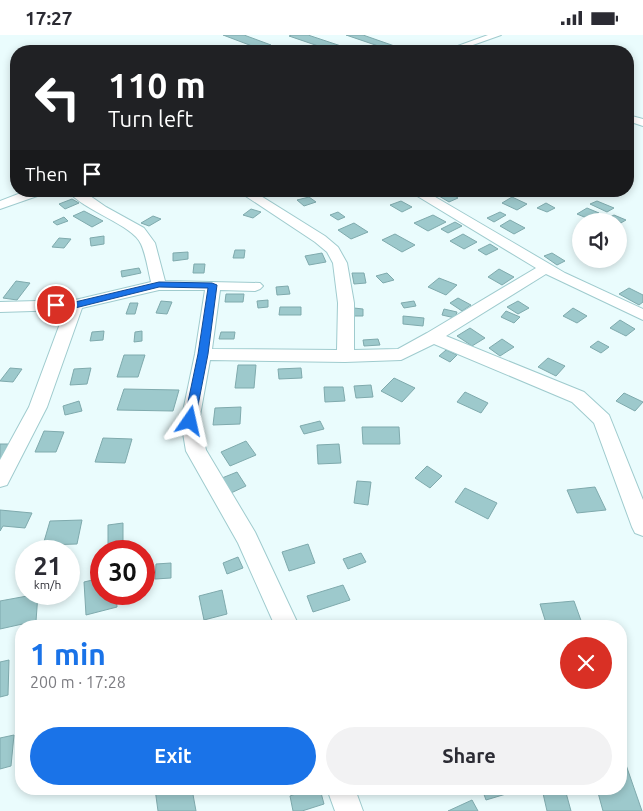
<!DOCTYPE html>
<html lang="en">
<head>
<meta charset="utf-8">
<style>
  :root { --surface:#fff; --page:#f2f2f3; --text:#2b2b33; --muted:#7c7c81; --accent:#1a73e8 }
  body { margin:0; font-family:Ubuntu,sans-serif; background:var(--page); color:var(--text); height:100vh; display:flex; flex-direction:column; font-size:19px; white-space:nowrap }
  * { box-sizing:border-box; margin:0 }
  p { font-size:16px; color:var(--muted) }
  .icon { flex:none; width:28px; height:28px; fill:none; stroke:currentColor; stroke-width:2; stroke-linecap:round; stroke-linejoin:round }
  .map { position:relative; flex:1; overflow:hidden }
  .details { position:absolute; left:15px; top:585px; width:612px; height:175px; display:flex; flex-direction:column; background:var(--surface); border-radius:20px; box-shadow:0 2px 8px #0003 }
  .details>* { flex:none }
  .top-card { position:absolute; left:10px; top:10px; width:624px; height:152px; border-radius:20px; box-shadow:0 2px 8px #0003; background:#202124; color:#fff; overflow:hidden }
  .fabs { position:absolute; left:572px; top:178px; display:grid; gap:10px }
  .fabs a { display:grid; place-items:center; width:55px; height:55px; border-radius:50%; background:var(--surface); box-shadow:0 2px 8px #0003; font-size:25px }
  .speed { position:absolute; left:15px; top:505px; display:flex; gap:10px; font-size:25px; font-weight:700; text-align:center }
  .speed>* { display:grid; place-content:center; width:65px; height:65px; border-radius:50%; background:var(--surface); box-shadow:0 2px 8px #0003; line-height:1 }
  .speed small { font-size:12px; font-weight:400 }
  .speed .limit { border:8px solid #d22; background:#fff; color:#111 }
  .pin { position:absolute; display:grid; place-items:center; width:42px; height:42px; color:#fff; margin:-21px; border:2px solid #fff; border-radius:50%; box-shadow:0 1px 5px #0007 }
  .me { position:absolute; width:55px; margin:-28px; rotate:11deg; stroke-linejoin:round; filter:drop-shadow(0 0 4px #0008) }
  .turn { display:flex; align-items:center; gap:18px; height:105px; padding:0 15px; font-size:22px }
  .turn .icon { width:65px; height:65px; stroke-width:2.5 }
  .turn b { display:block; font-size:35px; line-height:42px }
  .then { display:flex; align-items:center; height:48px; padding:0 15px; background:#0003; gap:10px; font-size:19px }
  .round { display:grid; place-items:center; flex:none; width:52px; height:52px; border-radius:26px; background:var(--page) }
  .summary { display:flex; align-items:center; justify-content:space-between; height:85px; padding:0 15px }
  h1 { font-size:30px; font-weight:700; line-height:38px; color:var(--accent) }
  .action { display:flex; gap:10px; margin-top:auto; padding:10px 15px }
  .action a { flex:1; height:58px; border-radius:30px; background:var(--accent); color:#fff; font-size:20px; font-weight:700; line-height:58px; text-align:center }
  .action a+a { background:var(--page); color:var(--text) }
  .status { display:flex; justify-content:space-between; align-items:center; height:35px; padding:0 25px; background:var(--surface); direction:ltr }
  .status svg { height:14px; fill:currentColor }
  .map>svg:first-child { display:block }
  .building { fill:#9dc9cc; stroke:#7faaad }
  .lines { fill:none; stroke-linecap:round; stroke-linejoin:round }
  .minor-casing { stroke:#9fcbce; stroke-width:2 }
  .minor { fill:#fff; fill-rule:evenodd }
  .route { fill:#1a73e8; stroke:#114b97 }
</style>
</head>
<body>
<div class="status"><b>17:27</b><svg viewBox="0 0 49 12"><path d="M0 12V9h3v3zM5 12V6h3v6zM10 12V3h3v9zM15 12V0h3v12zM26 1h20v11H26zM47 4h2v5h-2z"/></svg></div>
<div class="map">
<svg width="643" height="776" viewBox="0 0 643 776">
  <rect width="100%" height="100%" fill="#eafcfd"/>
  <path class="building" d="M223,0H244L271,10L260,14Z
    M292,0H308L341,11L330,15L289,1Z
    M346,0H363L403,14L393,16Z
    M448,157L458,163L449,167L439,161Z
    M309,162L316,167L304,171L297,165Z
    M512,162L527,169L517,175L502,168Z
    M72,164L79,168L65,174L59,169Z
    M401,166L412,172L402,177L390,170Z
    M597,166L614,173L607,177L590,169Z
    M546,168L555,173L547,177L537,173Z
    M587,173L599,178L589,184L577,179Z
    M251,174L261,177L253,183L243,180Z
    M84,176L103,186L92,192L73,181Z
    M338,177L345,182L338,185L330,180Z
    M500,177L506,180L494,187L487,183Z
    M433,180L446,187L428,196L414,188Z
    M614,180L626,185L619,189V186L604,185Z
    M153,181L161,184L149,191L141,188Z
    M64,182L68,186L57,190L53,187Z
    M510,185L525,193L514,199L500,191Z
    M455,187L462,191L448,198L441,194Z
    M354,188L368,197L351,204L338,195Z
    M395,199L415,210L402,217L382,205Z
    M463,199L477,207L464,214L450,206Z
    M104,201V209L91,211L90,203Z
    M59,203L71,204L64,213L52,212Z
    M490,209L498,214L486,220L478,215Z
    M235,215H245L244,223H233Z
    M188,217V224L173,226V218Z
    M322,218L326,227L309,230L305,221Z
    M552,218L565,226L557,230L544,221Z
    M194,229H205L204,238H193Z
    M139,233L141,238L122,242L121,236Z
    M499,234L514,242L502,250L488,242Z
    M352,238H364L366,248L354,249Z
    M387,238L394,245L383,248L376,241Z
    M439,243L457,250L446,260L428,252Z
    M16,246L30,248L17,265L3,263Z
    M288,251L290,259L277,260L276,252Z
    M629,253L643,260V267L639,270L619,259Z
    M226,259H244L243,267H225Z
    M458,263L471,270L462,276L450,268Z
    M268,265V272L258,273L257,266Z
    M161,266L172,267L167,279L156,278Z
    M414,266L416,271L404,273L401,268Z
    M518,266L529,273L518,279L507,272Z
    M130,268H138L135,279H126Z
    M280,272H301V280H279Z
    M354,273L363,274V281H354Z
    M573,273L587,281L577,288L563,281Z
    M444,274L457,277L455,283L442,280Z
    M506,276L520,282L514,288L501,282Z
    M403,281L424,283L423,291L403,289Z
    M620,285L635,294L626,301L610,293Z
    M470,293L485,303L472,311L457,301Z
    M104,296L103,305L90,306L92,297Z
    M142,296V306L134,307L135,297Z
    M221,297H235L234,304H219Z
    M378,304L380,310L364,311L363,305Z
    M502,304L514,312L500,321L489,313Z
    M598,306L609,312L601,318L590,312Z
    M446,315L457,320L450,327L439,321Z
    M124,320H145L138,342H117Z
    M548,323L565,331L556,341L538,332Z
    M238,330H256L254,353H235Z
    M10,333L22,334L13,347L0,346Z
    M91,333L87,349L70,350L74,334Z
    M301,333L302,343L279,344L278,334Z
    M394,343L415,353L402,367L381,356Z
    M371,350L373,362L356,363L354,351Z
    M324,352H343L345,366L325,367Z
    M124,354L179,355L173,376L117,375Z
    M465,357L488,368L481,378L457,367Z
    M624,358L643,367L635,376L616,366Z
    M79,366L82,376L65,380L63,371Z
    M241,372L240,389L213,390L215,373Z
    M320,386L324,394L304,399L300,391Z
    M362,392H399L400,409H363Z
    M44,396L64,397L56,417H35Z
    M103,403L132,404L125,428L95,427Z
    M246,406L256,420L230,431L221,417Z
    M0,409H8L1,424H0Z
    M339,409L341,428L318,429L317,410Z
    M427,431L442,441L430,453L415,443Z
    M237,437L246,451L231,458L222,443Z
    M357,446L371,447L368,470L354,468Z
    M595,452L606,475L577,478L567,455Z
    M465,453L497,468L488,484L455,467Z
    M0,475L32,478L25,493L3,491L0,496Z
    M82,485L77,509L43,510L50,486Z
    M123,488V509L108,512V490Z
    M308,509L315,528L289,536L282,517Z
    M361,518L366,527L348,534L343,524Z
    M238,522L243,533L227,539L223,528Z
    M171,528V543L155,544L156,529Z
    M101,543V559H116L117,572L86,580L84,547Z
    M343,550L350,565L313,577L307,561Z
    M222,555L227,579L204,585L199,561Z
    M38,559L36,586L0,594V566Z
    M574,566L583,591H547L540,569Z
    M9,625L8,660L0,662V627Z
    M14,700L11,731L0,734V703Z
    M621,727H625L642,776H603L597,754H621Z
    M155,754H192L196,776H158Z
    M309,754H320L324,769L302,776H293L290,761Z
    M482,754H504L506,759L486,765Z
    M542,754H565L571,776H547Z
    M472,765L478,776H448Z"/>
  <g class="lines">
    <g class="minor-casing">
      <path id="minor" d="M488,0H501L456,16H444Z
        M628,80L643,84V91L628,86Z
        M26,156H45L43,159L0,174V166Z
        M68,156H83L106,172L144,193L155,208L165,246L260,248L263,251L260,254L255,256L220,255L212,314L337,315L338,268L333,228L327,217L315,207L238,156H253L325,201L338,212L347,228L354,268V315L398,314L427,298L536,233L409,156H425L565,238L643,274V285L546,239L446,301L584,357L609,380L643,465V501L635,498L632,492L594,388L572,367L434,309L401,325L345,327L210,325L199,386L206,415L255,497L299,591H275L238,508L186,416L181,386L195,319L205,255H159L82,273L47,372L7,450L0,452V425L29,372L65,275L0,277V267L75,265L151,247C148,235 146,220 141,209C133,190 84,176 68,156Z
        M327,754H355L363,776H335Z"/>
    </g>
    <use href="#minor" class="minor"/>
  </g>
  <path class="route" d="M159,247L212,248L217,250L208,319L195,386L190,390L184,386L198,319L208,253L159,252L75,273H56L52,270L56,267H75Z"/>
</svg>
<div class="fabs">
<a><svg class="icon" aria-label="sound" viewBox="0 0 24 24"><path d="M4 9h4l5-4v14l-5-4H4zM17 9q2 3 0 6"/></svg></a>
</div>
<div class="speed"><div>21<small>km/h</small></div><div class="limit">30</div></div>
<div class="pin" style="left:56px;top:270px;background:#d93025"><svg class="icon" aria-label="arrive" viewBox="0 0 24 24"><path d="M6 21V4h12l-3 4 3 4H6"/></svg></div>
<svg class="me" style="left:190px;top:386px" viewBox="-20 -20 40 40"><path d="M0-17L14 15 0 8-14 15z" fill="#1a73e8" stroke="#fff" stroke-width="4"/></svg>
<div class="top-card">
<div class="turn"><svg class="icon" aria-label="left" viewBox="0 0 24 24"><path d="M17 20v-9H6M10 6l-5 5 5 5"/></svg><div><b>110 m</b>Turn left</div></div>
<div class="then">Then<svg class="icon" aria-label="arrive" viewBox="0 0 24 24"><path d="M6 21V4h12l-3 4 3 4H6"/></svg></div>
</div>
<section class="details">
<div class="summary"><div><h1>1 min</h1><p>200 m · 17:28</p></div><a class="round" style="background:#d93025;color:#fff"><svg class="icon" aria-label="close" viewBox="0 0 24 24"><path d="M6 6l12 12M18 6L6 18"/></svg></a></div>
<div class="action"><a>Exit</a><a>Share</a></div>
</section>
</div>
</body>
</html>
